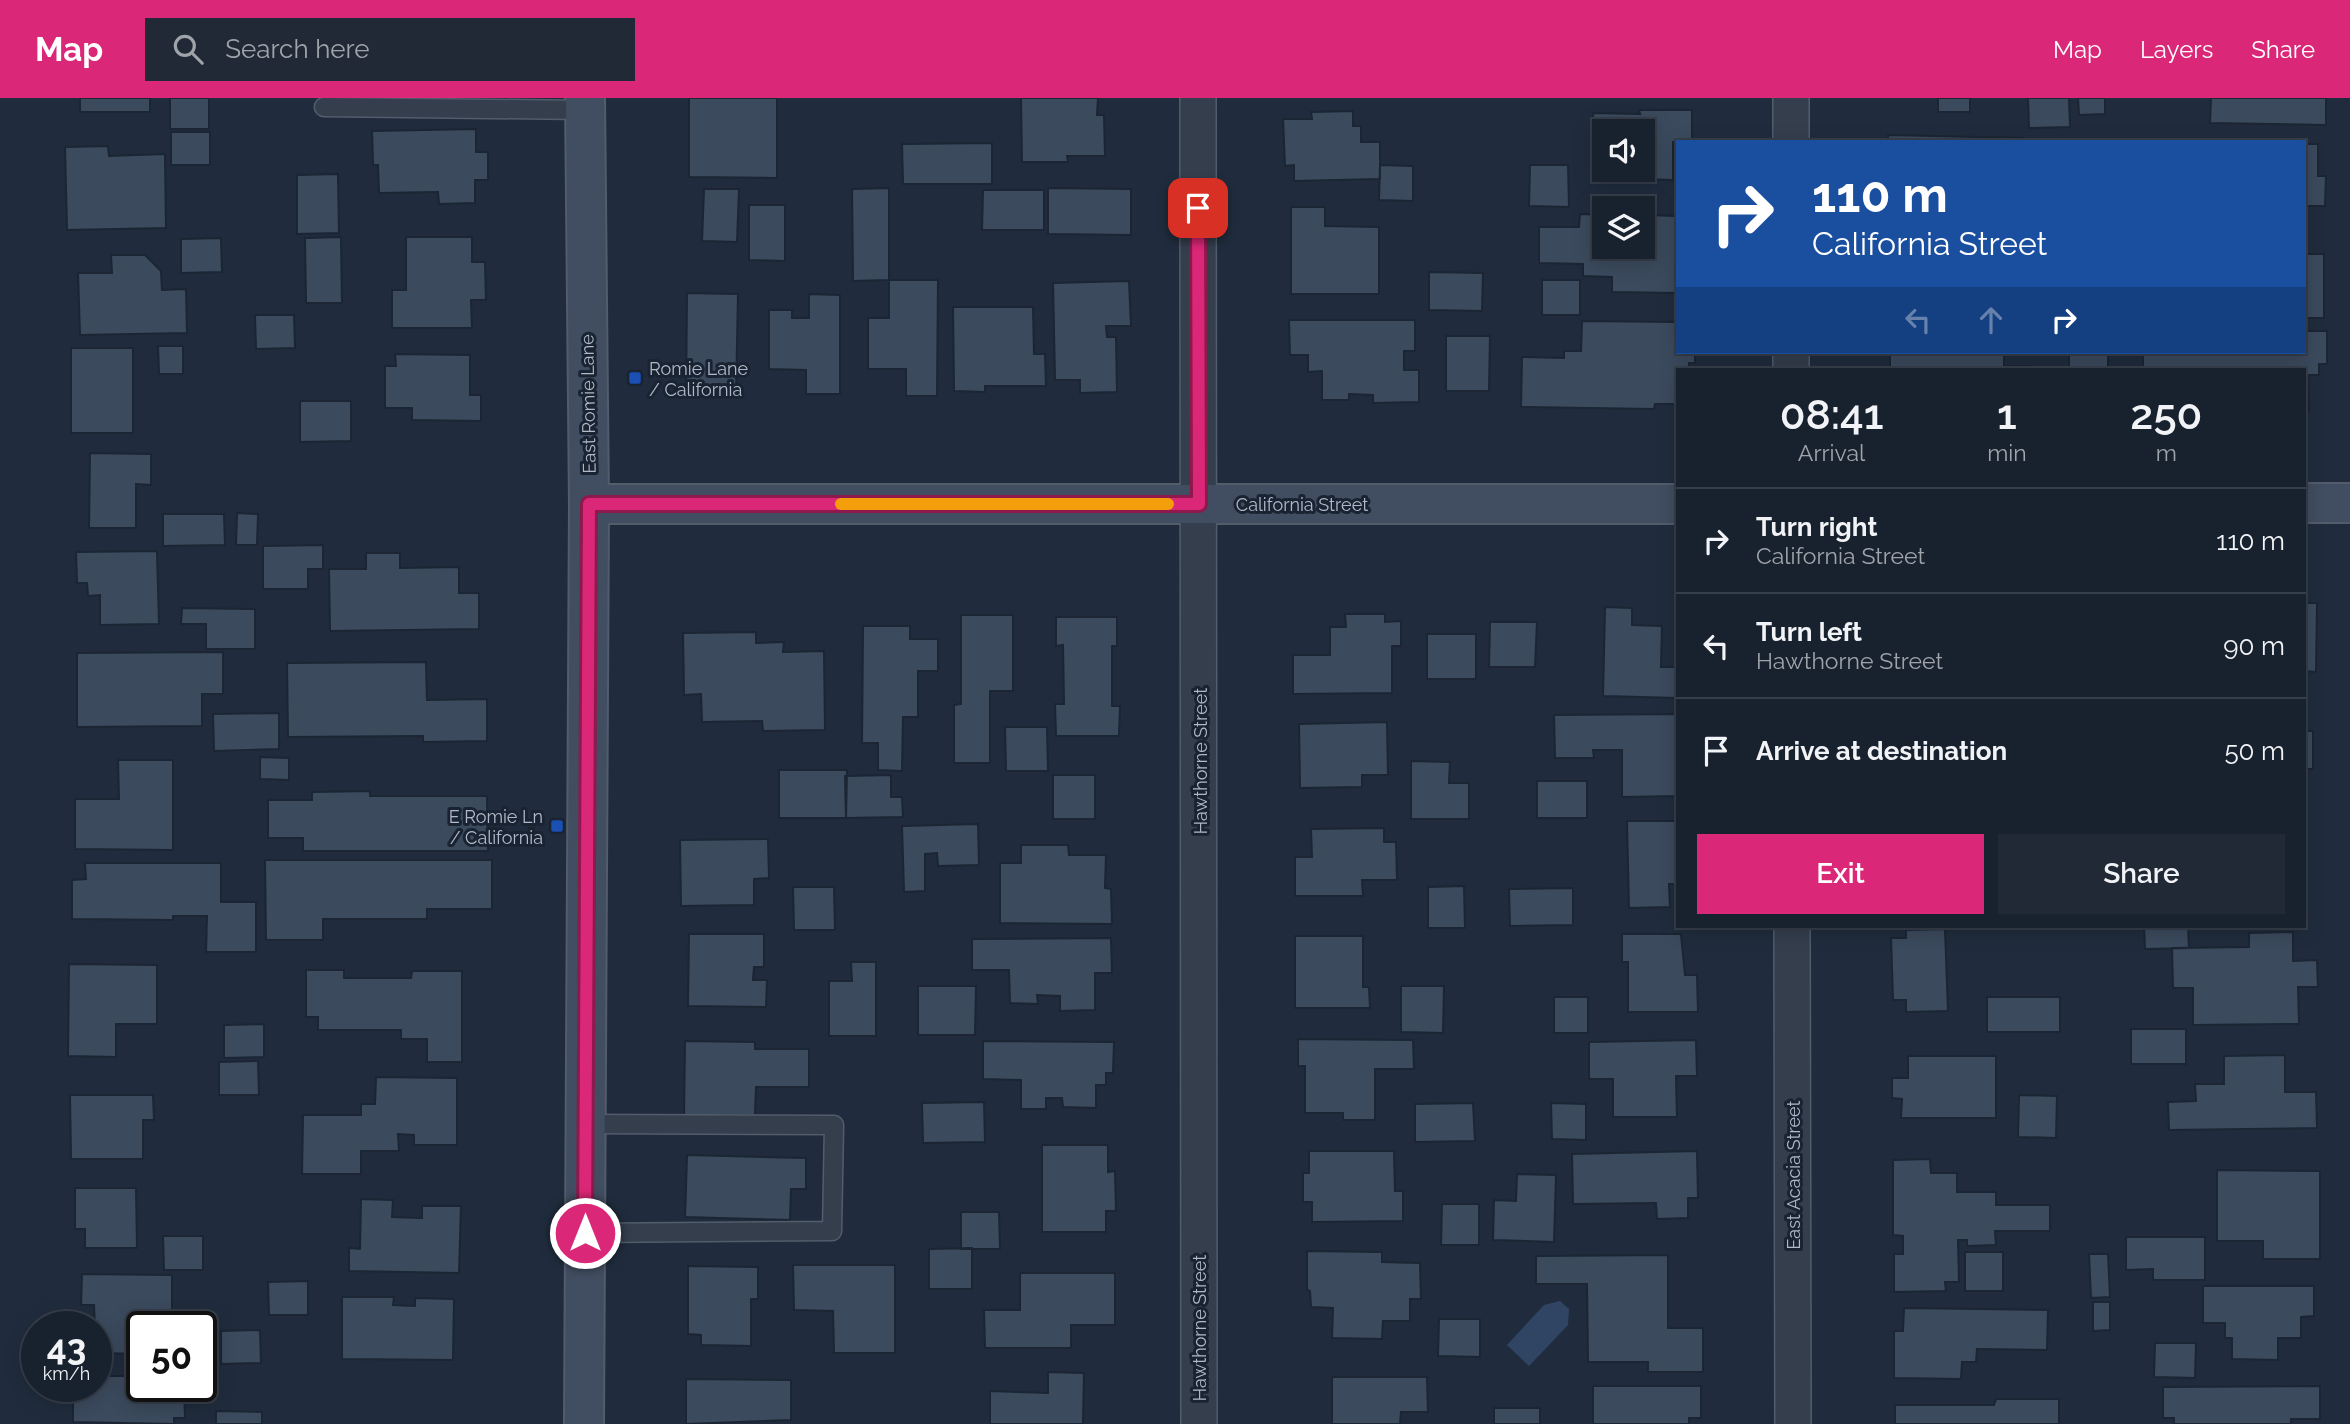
<!DOCTYPE html>
<html lang="en">
<head>
<meta charset="utf-8">
<style>
  :root { --surface:#18212e; --page:#212936; --text:#f1f3f6; --muted:#9fa3aa; --line:#363e4a; --accent:#db2777 }
  body { margin:0; font-family:Raleway,sans-serif; background:var(--page); color:var(--text); height:100vh; display:flex; flex-direction:column; font-size:26px; white-space:nowrap }
  * { box-sizing:border-box; margin:0 }
  p { font-size:23px; color:var(--muted) }
  .icon { flex:none; width:38px; height:38px; fill:none; stroke:currentColor; stroke-width:2; stroke-linecap:round; stroke-linejoin:round }
  .map { position:relative; flex:1; overflow:hidden }
  .panel { position:absolute; left:1676px; top:270px; width:630px; height:560px; display:flex; flex-direction:column; background:var(--surface); border-radius:0px; box-shadow:0 4px 18px #0003,0 0 0 2px var(--line) }
  .panel>* { flex:none }
  .guide { position:absolute; left:1676px; top:42px; width:630px; height:214px; border-radius:0px; box-shadow:0 4px 18px #0003,0 0 0 2px var(--line); background:#1a4fa0; color:#fff; overflow:hidden }
  .fabs { position:absolute; left:1592px; top:21px; display:grid; gap:14px }
  .fabs a { display:grid; place-items:center; width:63px; height:63px; border-radius:0px; background:var(--surface); box-shadow:0 4px 18px #0003,0 0 0 2px var(--line); font-size:35px }
  .speed { position:absolute; left:21px; top:1213px; display:flex; gap:14px; font-size:35px; font-weight:700; text-align:center }
  .speed>* { display:grid; place-content:center; width:91px; height:91px; border-radius:50%; background:var(--surface); box-shadow:0 4px 18px #0003,0 0 0 2px var(--line); line-height:1 }
  .speed small { font-size:18px; font-weight:400 }
  .speed .limit { border:4px solid #111; border-radius:10px; background:#fff; color:#111 }
  .pin { position:absolute; display:grid; place-items:center; width:60px; height:60px; color:#fff; margin:-30px; border-radius:14px; box-shadow:0 4px 10px #0006 }
  .me { position:absolute; width:77px; margin:-38px; rotate:0deg; stroke-linejoin:round; filter:drop-shadow(0 0 5px #0008) }
  .turn { display:flex; align-items:center; gap:24px; height:147px; padding:0 21px; font-size:32px }
  .turn .icon { width:91px; height:91px; stroke-width:2.5 }
  .turn b { display:block; font-size:49px; line-height:60px }
  .lanes { display:flex; align-items:center; height:66px; padding:0 21px; background:#0003; justify-content:center; gap:35px; direction:ltr }
  .lanes .off { opacity:.35 }
  .eta { display:flex; justify-content:space-evenly; align-items:center; height:119px; text-align:center }
  .eta b { font-size:42px; font-weight:600; line-height:49px }
  .primary-button { display:flex; gap:14px; margin-top:auto; padding:14px 21px }
  .primary-button a { flex:1; height:80px; border-radius:0px; background:var(--accent); color:#fff; font-size:28px; font-weight:600; line-height:80px; text-align:center }
  .primary-button a+a { background:var(--page); color:var(--text) }
  ul { padding:0; list-style:none }
  li { display:flex; align-items:center; gap:21px; height:105px; padding:0 21px; border-top:2px solid var(--line) }
  li div { flex:1 }
  li b { display:block; font-size:26px }
  li em { font-style:normal }
  header { display:flex; align-items:center; gap:42px; box-sizing:border-box; height:98px; padding:0 35px; background:var(--accent); color:#fff }
  header strong { font-size:33px }
  nav { display:flex; gap:38px; margin-inline-start:auto; font-size:24px }
  .search { width:490px; height:63px; background:var(--page); display:flex; align-items:center; gap:18px; box-sizing:border-box; padding:0 24px; border-radius:0px; color:var(--muted); font-size:26px }
  .map>svg:first-child { display:block }
  .water { fill:#304564 }
  .building { fill:#3b4a5d; stroke:#1b2533; stroke-width:2; fill-rule:evenodd }
  .lines { fill:none; stroke-linecap:round; stroke-linejoin:round }
  .lane-casing { stroke:#525c6b; stroke-width:21 }
  .street-casing { stroke:#525c6b; stroke-width:38 }
  .secondary-casing { stroke:#525c6b; stroke-width:42 }
  .lane { stroke:#343e4d; stroke-width:18 }
  .street { stroke:#343e4d; stroke-width:35 }
  .secondary { stroke:#414d60; stroke-width:38 }
  .route-casing { stroke:#8e194d; stroke-width:18 }
  .route { stroke:#db2777; stroke-width:12 }
  .slow { stroke:#f59e0b; stroke-width:12 }
  .transit-dot { fill:#1a4fb4; stroke:#192331; stroke-width:2.5 }
  .labels { text-anchor:middle; dominant-baseline:central; stroke-width:6; stroke-linejoin:round; paint-order:stroke }
  .poi-label { font-size:18px; fill:#afb9c9; stroke:#192331; text-anchor:start }
  .street-label { font-size:18px; fill:#afb9c9; stroke:#192331 }
</style>
</head>
<body>
<header>
<strong>Map</strong>
<div class="search"><svg class="icon" aria-label="search" viewBox="0 0 24 24"><circle cx="10" cy="10" r="6"/><path d="M15 15l6 6"/></svg>Search here</div>
<nav><a>Map</a><a>Layers</a><a>Share</a></nav>
</header>
<div class="map">
<svg width="2350" height="1326" viewBox="0 0 2350 1326">
  <rect width="100%" height="100%" fill="#202c3d"/>
  <path class="water" d="M1560,1203L1569,1211L1568,1227L1529,1268L1507,1247L1544,1207Z"/>
  <path class="building" d="M80,0H150V14H80Z
    M170,0H209V31H170Z
    M689,0H777V80L689,79Z
    M1021,0H1098L1097,17H1104L1105,58H1067L1068,64H1022Z
    M1938,0H1970V14H1938Z
    M2028,0H2069L2070,29L2029,30Z
    M2078,0H2105V16L2079,17Z
    M2211,0H2326V27L2210,25Z
    M1639,12H1692V44H1673V82L1636,81V72H1593V15L1640,16ZM1605,33H1643V72H1605Z
    M1353,13V28H1361V44H1380V81L1294,83V67L1285,68L1283,21H1312L1311,14Z
    M476,31V54H488V82H475V105L439,106L438,94L379,95L378,67H373L372,33Z
    M171,34H210V67H171Z
    M1888,37L2023,40V44H1888Z
    M992,45V86H903L902,46Z
    M2305,46H2318V78H2326L2325,108H2305Z
    M108,48L109,58L165,56L166,130L67,132L65,49Z
    M1380,67L1413,68V103L1379,102Z
    M1530,67H1568L1569,109L1529,108Z
    M338,76L339,135L297,136V77Z
    M889,90V182L853,183L852,91Z
    M1048,90L1131,91V137L1048,136Z
    M704,91H739L737,144L702,143Z
    M983,92H1044V132H982Z
    M749,107H785V163L749,162Z
    M1291,109H1325V128L1379,129V196H1291Z
    M1580,116L1605,117V149H1643V117L1678,118V195L1612,194V179L1583,178V166L1539,165V129H1579Z
    M341,139L342,205H306L305,140Z
    M406,139H472V164H485L486,202H471L472,230H392V192H406Z
    M221,140L222,174L181,175V141Z
    M2305,156H2324V220H2305Z
    M111,157H145L161,173L162,192L186,191L187,235L80,237L78,175H112Z
    M1429,174L1483,175L1482,213L1429,212Z
    M889,182H938L937,298H906V271H868V220H889Z
    M1542,182H1580V217H1542Z
    M1129,183L1131,228H1106L1107,239H1116L1117,294L1080,295V282H1055L1053,185Z
    M687,195L738,196L736,296L686,295Z
    M809,196L840,197V296H806V272L769,271V212H792V220H809Z
    M953,209H1033L1034,256H1045L1046,288H985V294L954,293Z
    M255,217H294L295,250L256,251Z
    M1289,222H1415V253H1404V272H1419V304L1373,305V297L1349,296V302H1322V273L1308,274V257H1290Z
    M1582,223L1678,224V254H1695V265H1689V271H1678L1677,306H1655L1654,311L1521,309L1522,259L1564,260V253H1581Z
    M2305,233H2327V266H2319V277H2308L2309,314H2305V271H2143V254H2305Z
    M1446,238H1490L1489,293H1446Z
    M158,248H183V276H159Z
    M71,250H133V335H71Z
    M1890,254H2004V268H2030V271H1890Z
    M2069,254H2108V271H2069Z
    M395,256L470,257V297H481V323L412,322V310H385V268H396Z
    M300,303H351V343L300,344Z
    M90,355L151,356V387L136,386V430H89Z
    M237,415L258,416L257,447H236Z
    M163,416H224L225,447L163,448Z
    M323,447V471H308V491H263V448Z
    M157,453L159,526L100,527V497L88,498L87,485H77L76,454Z
    M366,455H400V470L459,469V495H479V531L330,533L329,471H366Z
    M2305,505H2317L2316,574L2305,573V609Z
    M1605,509L1632,510V527L1662,528L1661,569H1678V600L1603,598Z
    M182,510L255,511V551H206V526H181Z
    M1345,516H1385V524L1401,523V548H1392V595L1293,596V557H1330V529H1346Z
    M961,517H1013V593H990V665H954V607L961,606Z
    M1056,519H1117V548H1112V608H1120L1119,638H1056L1055,606H1064L1063,547L1056,548Z
    M1490,524H1537L1535,569H1489Z
    M863,528H910V541H938V573H918V619H903L902,673L878,672V645H862Z
    M756,534V545L784,544L783,554L824,553L825,632L763,633L762,623L702,624L701,596L684,597L683,535Z
    M1427,536H1476V581H1427Z
    M223,554V596H202V628L77,629V555Z
    M426,564L427,602L487,601V643L423,644V638L288,639L287,565Z
    M279,615V651L214,653L213,616Z
    M1678,616V698L1622,699V652H1593L1594,660H1555L1554,617Z
    M1387,624L1388,677H1362V689L1300,690L1299,626Z
    M1005,629H1047L1048,673H1006Z
    M2305,633H2313V671H2305Z
    M260,659L289,660V682L260,681Z
    M118,662H173V752L75,751V701H119Z
    M1411,663L1450,664L1449,685H1469V721H1411Z
    M779,672H847L846,720H779Z
    M891,677V699H902L903,719L846,720L845,678Z
    M1053,677H1095V721H1053Z
    M1537,683H1587V720H1537Z
    M370,693V698H487L488,753H303V740H268V702H312V694Z
    M1627,723H1678V786H1669L1670,809L1629,810Z
    M978,726L979,767L938,768L937,755L925,756V793L904,794L902,728Z
    M1384,730V744H1396L1397,782H1362L1363,798H1295V759H1312L1311,731Z
    M768,741L769,780L754,781V807L681,808L680,742Z
    M1021,747H1068L1069,757H1106L1105,790L1111,791L1112,826L1000,825V765H1021Z
    M265,762H492V811H427V821H323V842H266Z
    M85,765H221V804H256V854H206L207,818H173V822L72,821V782L86,781Z
    M1464,788L1465,830H1428V789Z
    M793,789H834L835,832H794Z
    M1573,790V827L1510,828L1509,791Z
    M2144,828H2188L2189,850L2145,851Z
    M1945,831L1948,913L1906,914V902H1893L1891,840H1906V832Z
    M2293,834V863L2317,862L2318,889H2298L2299,926L2193,927V890H2173L2172,850L2249,849V835Z
    M689,836H764V869H754L753,882H767L766,909L688,908Z
    M1622,836H1681L1685,877H1697L1698,914H1628V864H1622Z
    M1295,838H1363V889H1369L1370,910H1295Z
    M1111,840L1112,875H1095V912L1060,913V898L1037,897L1038,906L1010,905L1009,872H972V841Z
    M851,864H876V938H829V883H852Z
    M69,866L157,867V926H116V959L68,958Z
    M306,872H344V880H411L412,873H462V964H427V941H401V932H318V919H306Z
    M918,888H976L975,937H918Z
    M1401,888H1444L1443,935L1401,934Z
    M1554,899H1588V935H1554Z
    M1987,899H2060V934H1987Z
    M264,926V959L224,960V927Z
    M2131,931H2186V966H2131Z
    M1298,941L1413,942L1414,971H1375V1022H1343V1015H1305V968H1298Z
    M1696,942L1697,978H1676L1677,1019H1613V981H1589V944Z
    M685,943L755,944V951H809V989H756L755,1017H684Z
    M983,943L1114,944L1113,975H1106V987H1096V1010L1063,1009L1062,1000H1046V1011H1021V982L983,981Z
    M2285,957V994H2316L2317,1030L2169,1032L2168,1004L2196,1003L2195,986H2224V958Z
    M1908,958H1996V1020H1901L1902,1001L1892,1000V980H1908Z
    M258,963L259,997H219V964Z
    M376,979L457,980V1047H414V1037L398,1036L399,1053H361V1076H302L303,1017H361V1006H375Z
    M70,997H153L154,1022H143V1061H71Z
    M2019,997L2057,998L2056,1040L2018,1039Z
    M984,1004L985,1044L923,1045L922,1005Z
    M1473,1005L1475,1043L1415,1044V1006Z
    M1551,1005L1586,1006V1042L1552,1041Z
    M1042,1047H1108V1074L1115,1073L1116,1113H1106V1134H1042Z
    M1309,1053H1394L1395,1093H1403V1123L1312,1124V1104H1303V1075H1309Z
    M1697,1053L1698,1100H1688V1120L1657,1121L1656,1105L1573,1106L1572,1056Z
    M687,1057L806,1060V1091H791L790,1122L685,1119Z
    M1930,1061L1931,1075H1957V1094H1996V1107H2050V1133H1995L1996,1147L1967,1148V1142H1958L1959,1184H1945L1946,1193L1894,1194V1156H1903V1138L1893,1137V1062Z
    M2217,1072L2320,1073V1161H2263V1143H2217Z
    M1517,1076L1556,1077L1554,1144L1493,1142L1494,1102L1516,1103Z
    M75,1090H136L137,1150H85V1131H75Z
    M361,1101L393,1102L392,1119L422,1120V1108H461L459,1175L349,1173V1150L360,1151Z
    M1442,1106H1479V1147H1441Z
    M961,1114H999L1000,1151H961Z
    M163,1138H203V1172H164Z
    M2126,1139H2205V1182H2153V1171L2126,1172Z
    M972,1150V1191H929V1151Z
    M1307,1153L1382,1154V1164L1420,1165L1421,1201H1410V1223H1383L1382,1241L1332,1240L1333,1210L1311,1209L1310,1193L1307,1192Z
    M1965,1154H2003V1193H1965Z
    M2089,1156H2108L2110,1199L2091,1200Z
    M1668,1157V1230H1703V1274H1648V1264H1588L1587,1186H1536V1158Z
    M793,1167H895V1255H834L833,1213L794,1212Z
    M688,1168L758,1169V1201H751V1248L701,1247V1237L688,1236Z
    M1020,1175H1115V1227H1071V1250H985L984,1212H1020Z
    M82,1176L172,1177V1225H190V1228H142V1256L96,1255L94,1207H81Z
    M308,1183V1217H269L268,1184Z
    M2203,1188H2314V1218L2301,1219V1240H2278V1262L2232,1261V1240H2225V1225H2203Z
    M342,1199H394L393,1207L415,1208V1200L454,1201L453,1262L342,1261Z
    M2093,1204H2110V1232L2093,1233Z
    M1904,1210L2048,1212L2047,1252L1977,1251L1976,1264H1962L1961,1281L1894,1280V1233H1903Z
    M1439,1221H1480V1259L1438,1258Z
    M260,1232L261,1265L221,1266V1233Z
    M2155,1245H2196L2195,1280L2154,1279Z
    M1048,1274L1084,1275L1083,1326H990V1293L1048,1295Z
    M96,1278H137V1287L184,1288L185,1320H174V1326L73,1324V1288H96Z
    M1332,1279H1427L1428,1314H1401L1400,1326H1332Z
    M686,1281L791,1282V1322L686,1326Z
    M1593,1288H1701V1320H1689V1326H1593Z
    M2320,1288V1321H2291V1326H2174V1320H2163V1289Z
    M1996,1301H2059V1326H1895V1307H1994Z
    M1494,1310H1540V1326H1494Z
    M216,1313L262,1314V1326H216Z"/>
  <g class="lines">
    <g class="lane-casing">
      <path id="lane" d="M324,9L585,12
        M585,1135L832,1133L834,1027L585,1026"/>
    </g>
    <g class="street-casing">
      <path id="street" d="M1198,0L1199,1326
        M1791,0V44
        M1791,254V271
        M1792,828L1793,1326"/>
    </g>
    <g class="secondary-casing">
      <path id="secondary" d="M2305,405H2350
        M589,406H1678
        M584,1326L589,406L585,0"/>
    </g>
    <use href="#lane" class="lane"/>
    <use href="#street" class="street"/>
    <use href="#secondary" class="secondary"/>
  </g>
  <g class="lines">
    <g class="route-casing">
      <path id="route" d="M585,1135L589,406H1199L1198,110"/>
    </g>
    <use href="#route" class="route"/>
    <path class="slow" d="M841,406H1168"/>
  </g>
  <g class="transit-dot">
    <rect x="628" y="273" width="14" height="14" rx="3.5"/>
    <rect x="550" y="721" width="14" height="14" rx="3.5"/>
  </g>
  <g class="labels">
    <g class="poi-label">
      <text x="649" y="270">Romie Lane<tspan x="649" dy="21">/ California</tspan></text>
      <text x="543" y="718" text-anchor="end">E Romie Ln<tspan x="543" dy="21">/ California</tspan></text>
    </g>
    <g class="street-label">
      <text transform="translate(588 306) rotate(-91)">East Romie Lane</text>
      <text x="1302" y="406">California Street</text>
      <text transform="translate(1200 663) rotate(-90)">Hawthorne Street</text>
      <text transform="translate(1793 1077) rotate(-90)">East Acacia Street</text>
      <text transform="translate(1199 1230) rotate(-90)">Hawthorne Street</text>
    </g>
  </g>
</svg>
<div class="fabs">
<a><svg class="icon" aria-label="sound" viewBox="0 0 24 24"><path d="M4 9h4l5-4v14l-5-4H4zM17 9q2 3 0 6"/></svg></a>
<a><svg class="icon" aria-label="layers" viewBox="0 0 24 24"><path d="M12 4l9 5-9 5-9-5zM3 14l9 5 9-5"/></svg></a>
</div>
<div class="speed"><div>43<small>km/h</small></div><div class="limit">50</div></div>
<div class="pin" style="left:1198px;top:110px;background:#d93025"><svg class="icon" aria-label="arrive" viewBox="0 0 24 24"><path d="M6 21V4h12l-3 4 3 4H6"/></svg></div>
<svg class="me" style="left:585px;top:1135px" viewBox="-20 -20 40 40"><circle r="17" fill="#db2777" stroke="#fff" stroke-width="3"/><path d="M0-11L8 9 0 5-8 9z" fill="#fff"/></svg>
<div class="guide">
<div class="turn"><svg class="icon" aria-label="right" viewBox="0 0 24 24"><path d="M7 20v-9h11M14 6l5 5-5 5"/></svg><div><b>110 m</b>California Street</div></div>
<div class="lanes"><svg class="icon off" aria-label="left" viewBox="0 0 24 24"><path d="M17 20v-9H6M10 6l-5 5 5 5"/></svg><svg class="icon off" aria-label="ahead" viewBox="0 0 24 24"><path d="M12 20V5M6 11l6-6 6 6"/></svg><svg class="icon" aria-label="right" viewBox="0 0 24 24"><path d="M7 20v-9h11M14 6l5 5-5 5"/></svg></div>
</div>
<section class="panel">
<div class="eta">
<div><b>08:41</b><p>Arrival</p></div>
<div><b>1</b><p>min</p></div>
<div><b>250</b><p>m</p></div>
</div>
<ul>
<li><svg class="icon" aria-label="right" viewBox="0 0 24 24"><path d="M7 20v-9h11M14 6l5 5-5 5"/></svg><div><b>Turn right</b><p>California Street</p></div><em>110 m</em></li>
<li><svg class="icon" aria-label="left" viewBox="0 0 24 24"><path d="M17 20v-9H6M10 6l-5 5 5 5"/></svg><div><b>Turn left</b><p>Hawthorne Street</p></div><em>90 m</em></li>
<li><svg class="icon" aria-label="arrive" viewBox="0 0 24 24"><path d="M6 21V4h12l-3 4 3 4H6"/></svg><div><b>Arrive at destination</b></div><em>50 m</em></li>
</ul>
<div class="primary-button"><a>Exit</a><a>Share</a></div>
</section>
</div>
</body>
</html>
